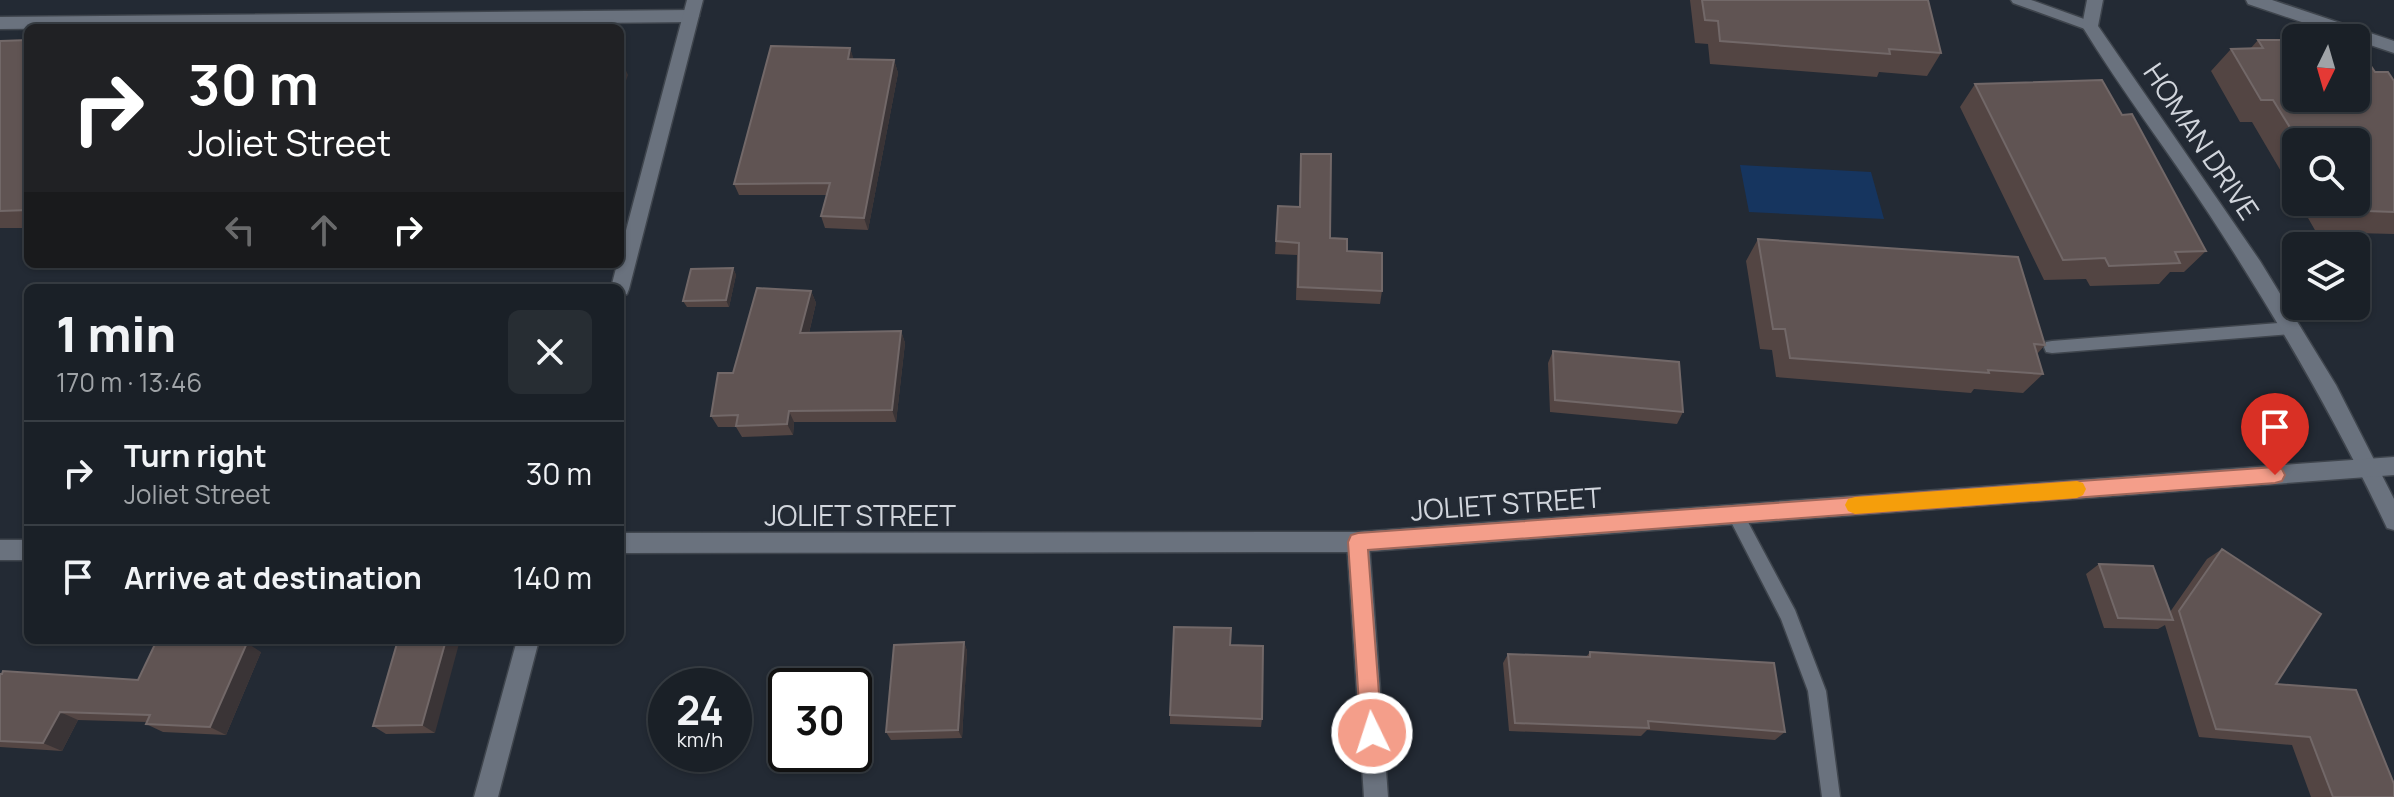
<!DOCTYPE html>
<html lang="en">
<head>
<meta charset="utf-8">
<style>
  :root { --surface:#1a2027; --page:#272d33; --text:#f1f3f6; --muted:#9fa3a7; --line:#383e44 }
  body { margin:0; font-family:Manrope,sans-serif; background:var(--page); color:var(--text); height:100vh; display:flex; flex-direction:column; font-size:30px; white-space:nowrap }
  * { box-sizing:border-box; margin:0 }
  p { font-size:26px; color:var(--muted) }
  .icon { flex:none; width:44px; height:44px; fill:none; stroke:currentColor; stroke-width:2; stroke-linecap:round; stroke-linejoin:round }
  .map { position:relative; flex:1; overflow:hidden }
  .panel { position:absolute; left:24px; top:284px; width:600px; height:360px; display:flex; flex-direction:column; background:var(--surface); border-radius:12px; box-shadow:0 2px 6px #0004,0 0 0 2px var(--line) }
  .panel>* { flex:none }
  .top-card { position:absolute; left:24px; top:24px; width:600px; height:244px; border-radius:12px; box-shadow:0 2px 6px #0004,0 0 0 2px var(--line); background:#202124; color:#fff; overflow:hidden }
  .needle { width:52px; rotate:185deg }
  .controls { position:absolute; left:2282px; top:24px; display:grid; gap:16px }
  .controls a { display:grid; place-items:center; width:88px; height:88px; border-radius:12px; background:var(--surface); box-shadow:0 2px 6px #0004,0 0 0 2px var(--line); font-size:40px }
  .speed { position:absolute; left:648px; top:668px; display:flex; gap:16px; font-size:40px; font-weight:700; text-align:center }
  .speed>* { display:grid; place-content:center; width:104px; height:104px; border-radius:50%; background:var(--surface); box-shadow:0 2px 6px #0004,0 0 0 2px var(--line); line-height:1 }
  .speed small { font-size:20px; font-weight:400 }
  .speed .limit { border:4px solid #111; border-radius:12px; background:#fff; color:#111 }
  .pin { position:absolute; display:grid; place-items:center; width:68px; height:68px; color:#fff; margin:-82px -34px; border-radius:50% 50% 50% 0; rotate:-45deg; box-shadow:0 0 8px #0007 }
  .pin .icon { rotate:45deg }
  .me { position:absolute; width:88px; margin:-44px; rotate:356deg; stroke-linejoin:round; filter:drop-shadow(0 0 6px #0008) }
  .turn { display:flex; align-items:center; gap:28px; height:168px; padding:0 32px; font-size:36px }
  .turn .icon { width:104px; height:104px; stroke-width:2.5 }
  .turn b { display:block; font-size:56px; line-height:68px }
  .lanes { display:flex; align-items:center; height:76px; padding:0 32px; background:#0003; justify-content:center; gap:40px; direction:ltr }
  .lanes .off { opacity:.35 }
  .round { display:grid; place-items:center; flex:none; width:84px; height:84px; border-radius:12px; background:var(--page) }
  .head { display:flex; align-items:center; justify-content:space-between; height:136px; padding:0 32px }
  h1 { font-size:48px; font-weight:800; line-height:60px }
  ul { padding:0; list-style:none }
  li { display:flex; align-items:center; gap:24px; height:104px; padding:0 32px; border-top:2px solid var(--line) }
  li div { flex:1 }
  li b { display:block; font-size:30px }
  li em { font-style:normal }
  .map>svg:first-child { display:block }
  .green { fill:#16355f }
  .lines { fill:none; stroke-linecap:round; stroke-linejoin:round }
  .service-casing { stroke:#3f454d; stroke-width:3 }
  .minor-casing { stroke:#3f454d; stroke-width:3 }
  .tertiary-casing { stroke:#3f454d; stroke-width:3 }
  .service { fill:#6a727e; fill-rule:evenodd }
  .minor { fill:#6a727e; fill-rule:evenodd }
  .tertiary { fill:#6a727e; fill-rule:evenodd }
  .wall { fill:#534543 }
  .shaded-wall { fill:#3a3436 }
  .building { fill:#605453; stroke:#726868; stroke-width:2 }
  .route { fill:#f49e8a; stroke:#9f675a; stroke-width:2 }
  .slow { fill:#f59e0b }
  .labels { text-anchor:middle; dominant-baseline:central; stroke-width:6; stroke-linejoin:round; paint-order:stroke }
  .street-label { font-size:28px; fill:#d1d5dc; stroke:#232a34 }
</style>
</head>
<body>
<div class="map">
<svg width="2394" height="797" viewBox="0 0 2394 797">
  <rect width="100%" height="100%" fill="#232a34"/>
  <path class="green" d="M1740,165L1871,172L1884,219L1749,212Z"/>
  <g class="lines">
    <g class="service-casing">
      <path id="service" d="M2011,0H2031L2095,23L2097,26L2095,29H2085L2013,3Z
        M2291,322L2296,324L2299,328L2296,332L2291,334L2052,353L2046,352L2044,347L2046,342L2052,341Z
        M1735,506L1741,509L1795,610L1826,691L1840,797H1822L1808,691L1781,619L1727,514L1729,509Z"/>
    </g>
    <g class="minor-casing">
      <path id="minor" d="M2087,0H2103L2098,26L2260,261L2336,385L2394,499V530L2387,528C2335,418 2275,315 2209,214C2168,151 2121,90 2082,26Z
        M2246,0H2272L2394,41V53L2248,4Z
        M691,10L699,16L691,22L0,29V17Z
        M1358,532L1366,535L1369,542L1388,797H1364L1347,542L1350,535Z
        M517,640H539L498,797H474Z"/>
    </g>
    <g class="tertiary-casing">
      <path id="tertiary" d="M687,0H703L629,289L627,294L620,297V288H611L617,264H620V253Z
        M2394,457V475L1358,552L620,553V533L1358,532Z
        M0,540H28V560H0Z"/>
    </g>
    <use href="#service" class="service"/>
    <use href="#minor" class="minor"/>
    <use href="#tertiary" class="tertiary"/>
  </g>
  <path class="wall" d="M1690,0H1928L1941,53L1927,76L1879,72L1877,77L1710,64L1708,44L1695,43Z
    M28,40V228H0V41Z
    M2258,40L2375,72L2394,81V234L2316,232L2299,202H2356V142H2296V197L2252,122H2240L2211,71L2231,49H2250Z
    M850,48L853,59L894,60L898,73L868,230L825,228L821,216L827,195H739L734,184Z
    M1975,84L2122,115L2206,251L2184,272H2170L2159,284L2090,286L2086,279L2044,280L1960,107Z
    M1301,154L1330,238L1347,251L1382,291L1380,304L1296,300L1297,255L1275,254L1278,206L1299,207Z
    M1758,239L2045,345L2037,354L2043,374L2023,393L1974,389L1971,393L1776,377L1772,350L1760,349L1746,261Z
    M733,268L736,275L729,307H687L683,301Z
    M811,291L816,303L809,333L901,331L905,343L896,422H794L793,435L742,437L736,427H718L711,416L733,373Z
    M1553,351L1683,412L1677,424L1550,412L1548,363Z
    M2222,549L2276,684L2394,797H2311L2292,745L2199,737L2165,625L2158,629L2104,628L2086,574L2099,564L2170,612L2207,559Z
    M398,640L435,733L386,734L373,726Z
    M964,642L967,651L962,738L891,740L886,732Z
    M1230,645L1262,719L1261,727L1170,724V715Z
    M261,652L226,735L163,732L146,724L147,722L78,720L62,751L0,747V674L138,680Z
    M1590,652L1785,732L1775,740L1647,730L1641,736L1509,731L1503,663L1508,654L1586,657Z"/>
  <path class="shaded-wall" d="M850,48L854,60L848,59Z
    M894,60L898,73L868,230L864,218Z
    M622,62L628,75L620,98V66Z
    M733,268L736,275L729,307L726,300Z
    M811,291L816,303L806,345L800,333Z
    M901,331L905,343L896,422L892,410Z
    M789,411L794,422L793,435L787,424Z
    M446,640H460L435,733L422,725Z
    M964,642L967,651L962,738L958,730Z
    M247,643L261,652L226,735L210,727Z
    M60,712L78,720L62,751L43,743Z"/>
  <path class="building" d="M1702,0H1928L1941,53L1889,49L1890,54L1720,41L1718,21L1705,20Z
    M28,40V210L0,211V41Z
    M2258,40H2296V98H2356V44L2375,72H2388L2394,81V212L2340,210L2335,202H2356V142H2299L2273,100H2261L2231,49L2263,48Z
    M771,46L850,48L848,59L894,60L864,218L821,216L830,183L734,184Z
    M2102,80L2122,115L2132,114L2206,251L2175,252L2180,263L2109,266L2105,258L2063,260L1975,84Z
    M1301,154H1331L1330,238L1347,239V251L1382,253V291L1298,287L1299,243L1276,241L1278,206L1300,207Z
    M1758,239L2018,257L2045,345L2034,344L2043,374L1988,370L1989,373L1790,358L1785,329H1773Z
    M733,268L726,300L683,301L691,269Z
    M757,288L811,291L800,333L901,331L892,410L789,411L787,424L736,426L738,415L711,416L718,373H733Z
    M1553,351L1679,362L1683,412L1555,400Z
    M2222,549L2321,614L2276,684L2356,690L2394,784V797H2333L2310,737L2216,729L2179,611Z
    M2099,564L2153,566L2173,620L2118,618Z
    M1174,627L1231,628L1230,645L1263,646L1262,719L1170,715Z
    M157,640L247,643L210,727L146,724L150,715L60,712L43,743L0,741V674H2L3,671L138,680Z
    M398,640H446L422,725L373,726Z
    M964,642L958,730L886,732L894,645Z
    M1590,652L1774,663L1785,732L1648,721L1649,728L1515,723L1508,654L1590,657Z"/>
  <path class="route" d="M2275,467L2282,469L2285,475L2282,481L2275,483L1368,550L1382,733L1379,741L1372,744L1364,741L1361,733L1348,542L1351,535L1358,533Z"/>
  <path class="slow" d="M2077,481L2083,483L2086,489L2083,495L2077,498L1855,514L1848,511L1845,505L1848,499L1855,497Z"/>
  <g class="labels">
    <g class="street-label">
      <text transform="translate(2202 141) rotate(56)">HOMAN DRIVE</text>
      <text transform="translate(1506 503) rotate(-4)">JOLIET STREET</text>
      <text x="860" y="515">JOLIET STREET</text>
    </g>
  </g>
</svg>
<div class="controls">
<a><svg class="needle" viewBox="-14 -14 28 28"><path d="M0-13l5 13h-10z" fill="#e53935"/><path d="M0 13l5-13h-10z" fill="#9fa3a7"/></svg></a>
<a><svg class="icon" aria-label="search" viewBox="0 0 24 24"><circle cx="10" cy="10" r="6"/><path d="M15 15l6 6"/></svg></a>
<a><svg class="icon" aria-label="layers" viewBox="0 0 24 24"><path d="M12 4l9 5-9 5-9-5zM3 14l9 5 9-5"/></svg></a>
</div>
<div class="speed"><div>24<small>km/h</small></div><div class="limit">30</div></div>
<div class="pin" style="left:2275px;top:475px;background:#d93025"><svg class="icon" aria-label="arrive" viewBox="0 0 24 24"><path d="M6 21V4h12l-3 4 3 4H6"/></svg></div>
<svg class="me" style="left:1372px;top:733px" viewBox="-20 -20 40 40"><circle r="17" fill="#f49e8a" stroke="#fff" stroke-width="3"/><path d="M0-11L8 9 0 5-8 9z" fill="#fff"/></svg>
<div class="top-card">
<div class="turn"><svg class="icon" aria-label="right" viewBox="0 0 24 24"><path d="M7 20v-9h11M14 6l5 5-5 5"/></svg><div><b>30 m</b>Joliet Street</div></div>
<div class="lanes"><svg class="icon off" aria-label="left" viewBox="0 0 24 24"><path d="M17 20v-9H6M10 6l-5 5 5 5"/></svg><svg class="icon off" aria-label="ahead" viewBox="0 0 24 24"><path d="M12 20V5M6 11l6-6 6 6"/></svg><svg class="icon" aria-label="right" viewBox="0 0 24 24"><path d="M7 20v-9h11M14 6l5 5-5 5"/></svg></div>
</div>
<section class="panel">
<div class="head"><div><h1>1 min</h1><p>170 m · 13:46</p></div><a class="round"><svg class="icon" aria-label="close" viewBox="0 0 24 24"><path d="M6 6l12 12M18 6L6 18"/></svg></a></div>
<ul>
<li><svg class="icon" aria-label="right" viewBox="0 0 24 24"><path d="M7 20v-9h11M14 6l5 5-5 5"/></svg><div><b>Turn right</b><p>Joliet Street</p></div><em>30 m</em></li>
<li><svg class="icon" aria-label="arrive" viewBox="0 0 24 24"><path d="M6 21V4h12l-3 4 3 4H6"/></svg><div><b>Arrive at destination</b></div><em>140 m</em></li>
</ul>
</section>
</div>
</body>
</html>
